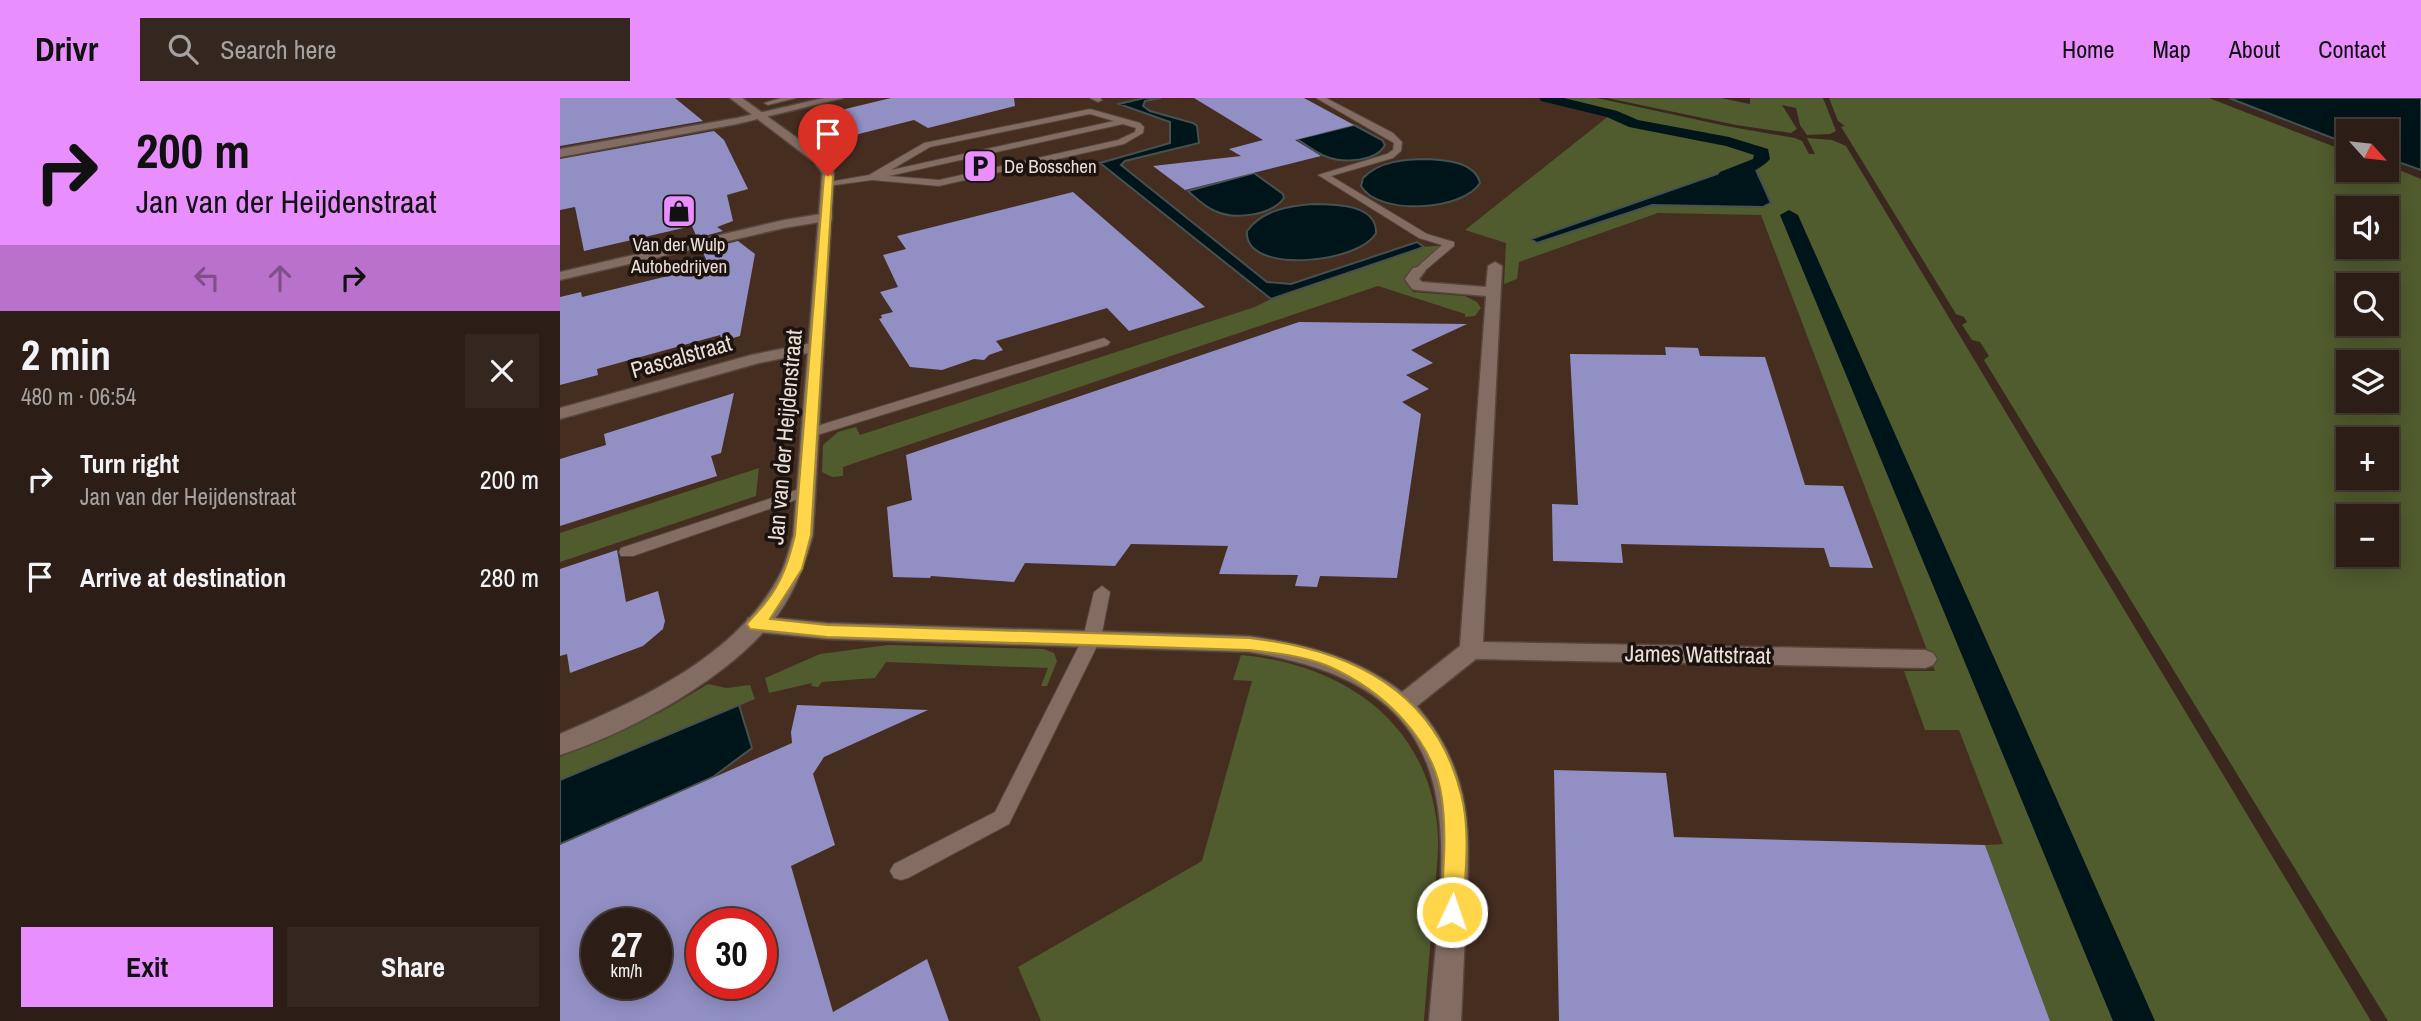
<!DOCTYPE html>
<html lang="en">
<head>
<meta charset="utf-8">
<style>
  :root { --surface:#2c1e17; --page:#342720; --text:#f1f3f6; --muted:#a6a2a1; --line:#483c36; --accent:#e98efe }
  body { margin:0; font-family:"Archivo Narrow",sans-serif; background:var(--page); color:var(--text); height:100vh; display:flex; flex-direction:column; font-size:26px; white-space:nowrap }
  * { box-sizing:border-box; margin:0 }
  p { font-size:23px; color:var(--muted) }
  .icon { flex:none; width:38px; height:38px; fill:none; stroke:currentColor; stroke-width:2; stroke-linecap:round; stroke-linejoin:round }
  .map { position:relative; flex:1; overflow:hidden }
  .panel { display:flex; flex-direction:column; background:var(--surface); width:560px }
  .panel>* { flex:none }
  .hud { background:#e98efe; color:#111; overflow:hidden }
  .needle { width:46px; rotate:117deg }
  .controls { position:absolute; left:1776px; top:21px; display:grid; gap:14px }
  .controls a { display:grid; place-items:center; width:63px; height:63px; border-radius:0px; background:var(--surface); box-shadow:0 4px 18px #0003,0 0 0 2px var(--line); font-size:35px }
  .speed { position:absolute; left:21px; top:810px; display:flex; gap:14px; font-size:35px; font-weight:700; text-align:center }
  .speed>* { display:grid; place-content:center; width:91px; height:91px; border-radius:50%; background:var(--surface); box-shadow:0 4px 18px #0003,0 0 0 2px var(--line); line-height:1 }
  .speed small { font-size:18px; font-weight:400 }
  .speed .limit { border:10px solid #d22; background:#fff; color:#111 }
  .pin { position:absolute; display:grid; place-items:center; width:60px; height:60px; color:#fff; margin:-72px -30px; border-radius:50% 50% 50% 0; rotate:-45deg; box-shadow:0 0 7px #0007 }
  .pin .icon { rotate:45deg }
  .me { position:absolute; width:77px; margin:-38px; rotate:3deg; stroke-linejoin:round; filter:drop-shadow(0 0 5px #0008) }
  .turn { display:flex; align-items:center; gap:24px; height:147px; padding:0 21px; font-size:32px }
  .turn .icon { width:91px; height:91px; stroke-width:2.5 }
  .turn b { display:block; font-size:49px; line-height:60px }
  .lanes { display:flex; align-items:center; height:66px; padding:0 21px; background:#0003; justify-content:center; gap:35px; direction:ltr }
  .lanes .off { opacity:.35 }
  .round { display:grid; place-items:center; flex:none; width:74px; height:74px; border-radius:0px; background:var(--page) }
  .head { display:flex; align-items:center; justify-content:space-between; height:119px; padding:0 21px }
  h1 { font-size:42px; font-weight:700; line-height:52px }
  .button { display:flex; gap:14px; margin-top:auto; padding:14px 21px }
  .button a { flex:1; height:80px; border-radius:0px; background:var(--accent); color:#111; font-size:28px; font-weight:700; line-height:80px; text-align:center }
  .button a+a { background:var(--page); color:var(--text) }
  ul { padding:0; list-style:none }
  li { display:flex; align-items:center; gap:21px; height:98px; padding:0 21px }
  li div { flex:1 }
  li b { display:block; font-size:26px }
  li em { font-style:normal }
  header { display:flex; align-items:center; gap:42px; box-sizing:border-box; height:98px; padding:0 35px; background:var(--accent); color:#111 }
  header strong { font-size:33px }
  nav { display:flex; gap:38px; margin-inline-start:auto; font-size:24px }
  .search { width:490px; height:63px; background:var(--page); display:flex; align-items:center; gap:18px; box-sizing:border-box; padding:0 24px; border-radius:0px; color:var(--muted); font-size:26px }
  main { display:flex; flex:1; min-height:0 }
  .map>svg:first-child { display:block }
  .built { fill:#452d20; fill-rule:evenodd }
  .green { fill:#505b2e; fill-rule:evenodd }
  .water { fill:#001519; stroke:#465152; stroke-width:2 }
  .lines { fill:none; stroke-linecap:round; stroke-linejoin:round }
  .canal { fill:#001519; fill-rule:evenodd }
  .building { fill:#928fc5; fill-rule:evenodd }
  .service-casing { stroke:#55463e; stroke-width:2 }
  .minor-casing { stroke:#55463e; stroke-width:3 }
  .tertiary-casing { stroke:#55463e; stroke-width:3 }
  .service { fill:#836d62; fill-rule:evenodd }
  .minor { fill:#836d62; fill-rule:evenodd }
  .tertiary { fill:#836d62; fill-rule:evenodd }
  .route { fill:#ffd54a; stroke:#a68a30; stroke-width:2 }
  .labels { text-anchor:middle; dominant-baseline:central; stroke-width:7; stroke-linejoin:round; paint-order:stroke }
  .far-poi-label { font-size:19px; fill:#eaded7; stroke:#1c130f; text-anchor:start }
  .street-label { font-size:23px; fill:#eaded7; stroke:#1c130f }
</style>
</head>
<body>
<header>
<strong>Drivr</strong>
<div class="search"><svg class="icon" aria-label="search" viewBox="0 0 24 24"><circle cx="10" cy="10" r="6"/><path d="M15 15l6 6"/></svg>Search here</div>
<nav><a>Home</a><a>Map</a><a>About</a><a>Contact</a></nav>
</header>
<main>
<section class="panel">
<div class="hud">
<div class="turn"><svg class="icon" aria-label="right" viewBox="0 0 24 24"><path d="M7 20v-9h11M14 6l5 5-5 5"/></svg><div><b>200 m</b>Jan van der Heijdenstraat</div></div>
<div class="lanes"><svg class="icon off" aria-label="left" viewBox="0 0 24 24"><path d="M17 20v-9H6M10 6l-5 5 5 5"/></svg><svg class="icon off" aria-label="ahead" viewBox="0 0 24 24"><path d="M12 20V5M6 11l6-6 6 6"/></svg><svg class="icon" aria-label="right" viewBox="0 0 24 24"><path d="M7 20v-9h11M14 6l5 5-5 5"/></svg></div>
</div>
<div class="head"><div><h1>2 min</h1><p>480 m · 06:54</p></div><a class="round"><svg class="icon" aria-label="close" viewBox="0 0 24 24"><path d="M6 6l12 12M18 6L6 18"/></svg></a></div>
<ul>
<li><svg class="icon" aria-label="right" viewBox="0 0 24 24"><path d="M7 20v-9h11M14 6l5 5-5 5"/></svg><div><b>Turn right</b><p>Jan van der Heijdenstraat</p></div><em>200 m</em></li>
<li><svg class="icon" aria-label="arrive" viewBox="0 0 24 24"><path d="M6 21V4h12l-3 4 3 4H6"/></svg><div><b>Arrive at destination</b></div><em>280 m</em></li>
</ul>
<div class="button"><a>Exit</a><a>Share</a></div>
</section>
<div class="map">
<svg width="1861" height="923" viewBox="0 0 1861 923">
  <rect width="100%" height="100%" fill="#3a281f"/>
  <path class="built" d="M0,0H994L1197,54L1394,600L1521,923H0ZM37,826H96V886H37ZM142,826H201V886H142Z"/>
  <path class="green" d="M992,0H1037L1166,28L1235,40L1242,43L1249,56H1255L1247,40L1272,42L1286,48L1811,923H1490L1425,747L1443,746L1399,632H1365L1344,573H1375L1201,117L1098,115L959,164L957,181L944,186L946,145L905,132L1050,17L1080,30L1184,49L1198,54L1201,58L1186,68L972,141L977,145L1092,107L1203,109L1211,105L1196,70L1204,64L1207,57L1195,49L1078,26L1056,16Z
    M1047,0H1161L1190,6V0H1263L1276,33L1270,36L1247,37L1240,27L1236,10L1222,7L1237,31L1231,35L1176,27Z
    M1269,0H1649L1788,54V72H1827V67L1861,81V923H1828L1424,262L1429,258L1420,244L1412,242L1402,227L1407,224L1404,219L1396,216L1288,40L1281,29L1285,28L1278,23ZM1788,110H1827V149H1788ZM1788,187H1827V226H1788ZM1788,264H1827V303H1788ZM1788,341H1827V380H1788ZM1788,418H1827V457H1788Z
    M886,147L845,184L853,194L905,198L917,204L921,210L915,218L905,219V216L818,188L283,369V378L272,379L262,374L263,347L278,334L296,329L300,337L695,209L711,201L864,149Z
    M199,370L196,398L0,464V435Z
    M328,547L484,551L494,555L497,563L487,588H481L488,570L326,564L315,580L262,584L258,589L251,588L252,585L209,595L205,580L260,556Z
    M681,557C780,566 865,621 877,726C880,751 876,776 874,801C871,841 867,882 864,923H481L458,869L642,763L692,583L673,582Z
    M148,586L166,590L190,587L195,601L0,682V659L101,614Z"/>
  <path class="water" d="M584,0H601L585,3L583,8L590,13L633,25L637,28L639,45L565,63L561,67L707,184L731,186L857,144L864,149L711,201L540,65L610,45V24L559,6Z
    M1669,0H1861V72L1827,60V33H1788V46Z
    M794,27L822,42L825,47C816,64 783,65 767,59C756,55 746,47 737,41Z
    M868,61C886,62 915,64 920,85C903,113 818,118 801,88L803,80C819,63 846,61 868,61Z
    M1197,62L1205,64L1196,72L1211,105L1203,109L1092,107L977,145L971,141Z
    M694,75L723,96L724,100C711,118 674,122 655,113C645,109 636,100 628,93Z
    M753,106C774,106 817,106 816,135C799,166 683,177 687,133C702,112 729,108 753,106Z
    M179,607L192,650L153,679L0,746V682Z"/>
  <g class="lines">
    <path class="canal" d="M979,0H1004L1057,13L1078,22L1169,39L1208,51L1210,61C1201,72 1174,84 1160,80L1158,77L1160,74L1193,61L1194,57L1166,48L1069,29L1047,19L981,3Z
      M1229,112L1238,117L1595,923H1553L1220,117Z"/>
  </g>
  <path class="building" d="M0,0H115L143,23L0,48Z
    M331,0H454L455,8L368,30L354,22L287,39L256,18Z
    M634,0H744L794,27L735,42L761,58L625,92L593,68L681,58L669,51L703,42Z
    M154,33L164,42L188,91L167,97L173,123L157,129L163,133L137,140L132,128L24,153L15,109L0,112V61Z
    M513,94L645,209L569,233L547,210L436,243L443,252L429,257L424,262L414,261L382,272L350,269L319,221L322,220L321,217L333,214L320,194L338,189L323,157L346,151L337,138Z
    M178,143L195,156L180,238L162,243L160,237L37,271L38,277L0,287V199L21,194L22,199L149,168L142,152Z
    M739,224L907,226L851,252L873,265L846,277L869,291L842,304L861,316L837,480L760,478L757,489L735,488L738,477L659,476L668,448L571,446L555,468L465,465L454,484L371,478L370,480L333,479L327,409L352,402L346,357Z
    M1105,249L1138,250L1140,258L1205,259L1245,387L1283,388L1313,470L1270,469L1264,450L1102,447L1061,446L1063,465L993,463L992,406L1018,407L1010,256L1106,257Z
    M174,295L161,355L151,358L157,378L0,428V361L46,347L44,336Z
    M57,452L66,504L98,493L105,523L103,531L83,548L10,575L7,556L0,558V471Z
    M237,607L368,612L264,659L253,676L275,747L231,768L273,914L367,861L389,923H0V747L232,645L231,634ZM37,826H96V886H37ZM142,826H201V886H142Z
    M994,672L1106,675L1114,739L1425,747L1490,923H999Z"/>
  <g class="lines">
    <g class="service-casing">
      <path id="service" d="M221,0H236L208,7L204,5Z
        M530,0H540L542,2L538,4Z
        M756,0H766L833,35L842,44L841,53L833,60L771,78L867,136L894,144V148L862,175L853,173L882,147L859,140L758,77L827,56L833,52L834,45Z
        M530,11L580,25L584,29L583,35L564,46L379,88L312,82L268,88L263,85L309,77L364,45ZM530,16L554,23L331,72L370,49ZM563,26L576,30L575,34L558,42L379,82L329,78Z
        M544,240L550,244L548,247L254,338H244L242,335L244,332Z
        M245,389L252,394L250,397L73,458H61L59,454L61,450Z
        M542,488L550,494L541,540L449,726L348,780L341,782L334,780L330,773L334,766L435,714L523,540L534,494Z"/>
    </g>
    <g class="minor-casing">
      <path id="minor" d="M264,0H283L177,26L0,59V51L177,20Z
        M267,115L272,116V122L224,130L0,182V174L224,122Z
        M935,164L942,168L923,544L1365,552L1373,555L1377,561L1373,567L1365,570L916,561L857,608C913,673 911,735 906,816C904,851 903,887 901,923H869C884,740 924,590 689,554L267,541L196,534L188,532L185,526L188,520L196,518L267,525L689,538C744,546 797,559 842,594L900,548L926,198L857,192L852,191L845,181L853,170L858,169L865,173L859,181L862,184L926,189L928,168Z
        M256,244L262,246L264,249L262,252L199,265L0,321V310L191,257Z"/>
    </g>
    <g class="tertiary-casing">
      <path id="tertiary" d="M170,0H182L262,58L274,75L253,437C245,465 236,491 219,515C175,577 71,634 0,657V636C81,601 176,559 219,478C226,466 229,450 233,437L262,75L254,64Z"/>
    </g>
    <use href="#service" class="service"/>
    <use href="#minor" class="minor"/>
    <use href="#tertiary" class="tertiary"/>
  </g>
  <path class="route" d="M268,75L273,78L251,437L242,471L210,521L267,527L689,540C789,551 875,591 901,696C911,734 905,776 903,814L900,821L892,824L884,821L881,814C883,776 887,739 882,701C874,640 822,592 768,568C743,558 715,555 689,552L267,539L190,531L187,526C193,518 200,512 206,504C222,484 229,462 235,437L264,78Z"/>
  <defs>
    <g id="parking-square" transform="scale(1.75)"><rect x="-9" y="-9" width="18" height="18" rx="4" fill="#e98efe" stroke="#1c130f"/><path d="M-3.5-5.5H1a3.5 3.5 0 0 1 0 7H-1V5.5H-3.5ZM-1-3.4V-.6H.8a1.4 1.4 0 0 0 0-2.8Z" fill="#111"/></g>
    <g id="shop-square" transform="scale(1.75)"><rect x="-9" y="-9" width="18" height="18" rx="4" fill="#e98efe" stroke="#1c130f"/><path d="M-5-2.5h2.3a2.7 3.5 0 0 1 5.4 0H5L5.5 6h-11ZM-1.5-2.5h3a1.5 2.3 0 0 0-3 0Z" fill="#111"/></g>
  </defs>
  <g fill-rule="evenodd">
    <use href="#parking-square" x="420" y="68"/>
    <use href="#shop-square" x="119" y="113"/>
  </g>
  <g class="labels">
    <g class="far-poi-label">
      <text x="444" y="68">De Bosschen</text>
      <text x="119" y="146" text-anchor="middle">Van der Wulp<tspan x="119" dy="22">Autobedrijven</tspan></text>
    </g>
    <g class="street-label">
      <text transform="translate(121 258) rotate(-16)">Pascalstraat</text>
      <text transform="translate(224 339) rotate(-85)">Jan van der Heijdenstraat</text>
      <text transform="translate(1138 556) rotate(1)">James Wattstraat</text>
    </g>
  </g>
</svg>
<div class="controls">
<a><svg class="needle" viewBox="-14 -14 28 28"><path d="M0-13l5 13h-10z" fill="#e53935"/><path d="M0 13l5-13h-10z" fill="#a6a2a1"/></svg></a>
<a><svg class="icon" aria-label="sound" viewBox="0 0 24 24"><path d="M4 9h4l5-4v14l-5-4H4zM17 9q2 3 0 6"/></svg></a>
<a><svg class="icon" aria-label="search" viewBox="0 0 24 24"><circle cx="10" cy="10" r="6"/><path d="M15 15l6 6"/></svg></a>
<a><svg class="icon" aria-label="layers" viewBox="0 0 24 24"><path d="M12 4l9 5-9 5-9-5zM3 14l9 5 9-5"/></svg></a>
<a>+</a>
<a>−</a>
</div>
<div class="speed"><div>27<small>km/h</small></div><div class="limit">30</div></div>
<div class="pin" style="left:268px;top:78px;background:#d93025"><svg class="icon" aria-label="arrive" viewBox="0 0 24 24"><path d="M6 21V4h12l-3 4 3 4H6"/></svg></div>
<svg class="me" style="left:892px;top:814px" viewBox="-20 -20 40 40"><circle r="17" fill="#ffd54a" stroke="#fff" stroke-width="3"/><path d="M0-11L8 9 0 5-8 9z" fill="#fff"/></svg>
</div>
</main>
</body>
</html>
